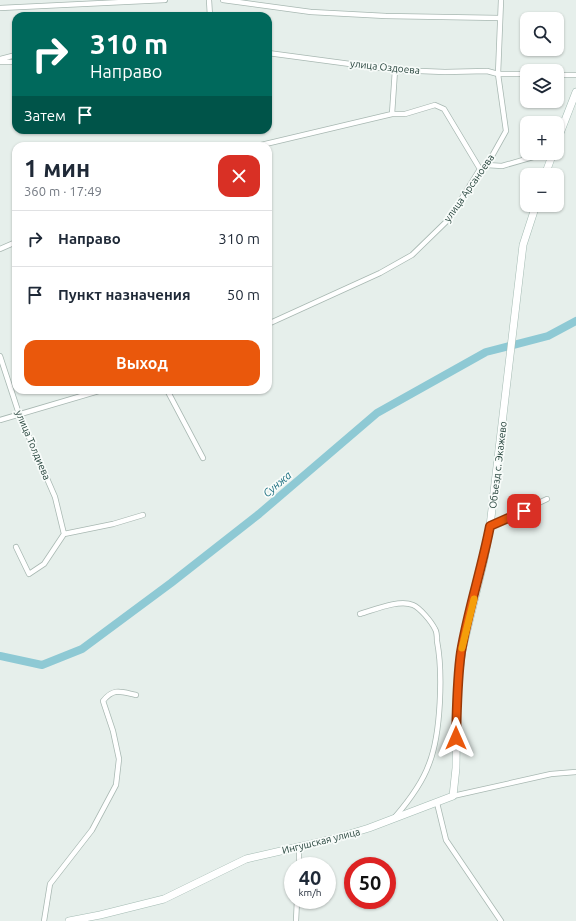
<!DOCTYPE html>
<html lang="ru">
<head>
<meta charset="utf-8">
<style>
  :root { --surface:#fff; --page:#f2f2f3; --text:#1f2937; --muted:#747a83; --line:#e0e1e3; --accent:#ea580c }
  body { margin:0; font-family:Ubuntu,sans-serif; background:var(--page); color:var(--text); height:100vh; display:flex; flex-direction:column; font-size:15px; white-space:nowrap }
  * { box-sizing:border-box; margin:0 }
  p { font-size:13px; color:var(--muted) }
  .icon { flex:none; width:22px; height:22px; fill:none; stroke:currentColor; stroke-width:2; stroke-linecap:round; stroke-linejoin:round }
  .map { position:relative; flex:1; overflow:hidden }
  .details { position:absolute; left:12px; top:142px; width:260px; height:252px; display:flex; flex-direction:column; background:var(--surface); border-radius:12px; box-shadow:0 1px 3px #0004 }
  .details>* { flex:none }
  .top-card { position:absolute; left:12px; top:12px; width:260px; height:122px; border-radius:12px; box-shadow:0 1px 3px #0004; background:#00695c; color:#fff; overflow:hidden }
  .fabs { position:absolute; left:520px; top:12px; display:grid; gap:8px }
  .fabs a { display:grid; place-items:center; width:44px; height:44px; border-radius:8px; background:var(--surface); box-shadow:0 1px 3px #0004; font-size:20px }
  .speed { position:absolute; left:284px; top:857px; display:flex; gap:8px; font-size:20px; font-weight:700; text-align:center }
  .speed>* { display:grid; place-content:center; width:52px; height:52px; border-radius:50%; background:var(--surface); box-shadow:0 1px 3px #0004; line-height:1 }
  .speed small { font-size:10px; font-weight:400 }
  .speed .limit { border:6px solid #d22; background:#fff; color:#111 }
  .pin { position:absolute; display:grid; place-items:center; width:34px; height:34px; color:#fff; margin:-17px; border-radius:8px; box-shadow:0 2px 6px #0006 }
  .me { position:absolute; width:44px; margin:-22px; rotate:0deg; stroke-linejoin:round; filter:drop-shadow(0 0 3px #0008) }
  .turn { display:flex; align-items:center; gap:14px; height:84px; padding:0 12px; font-size:18px }
  .turn .icon { width:52px; height:52px; stroke-width:2.5 }
  .turn b { display:block; font-size:28px; line-height:34px }
  .then { display:flex; align-items:center; height:38px; padding:0 12px; background:#0003; gap:8px; font-size:15px }
  .round { display:grid; place-items:center; flex:none; width:42px; height:42px; border-radius:12px; background:var(--page) }
  .overview { display:flex; align-items:center; justify-content:space-between; height:68px; padding:0 12px }
  h1 { font-size:24px; font-weight:600; line-height:30px }
  .primary-button { display:flex; gap:8px; margin-top:auto; padding:8px 12px }
  .primary-button a { flex:1; height:46px; border-radius:12px; background:var(--accent); color:#fff; font-size:16px; font-weight:600; line-height:46px; text-align:center }
  ul { padding:0; list-style:none }
  li { display:flex; align-items:center; gap:12px; height:56px; padding:0 12px; border-top:1px solid var(--line) }
  li div { flex:1 }
  li b { display:block; font-size:15px }
  li em { font-style:normal }
  .map>svg:first-child { display:block }
  .lines { fill:none; stroke-linecap:round; stroke-linejoin:round }
  .river { stroke:#8ec9d4; stroke-width:8 }
  .street-casing { stroke:#a8b8b2; stroke-width:6 }
  .secondary-casing { stroke:#a4bbb3; stroke-width:8 }
  .street { stroke:#fff; stroke-width:4.5 }
  .secondary { stroke:#fff; stroke-width:7 }
  .route-casing { stroke:#983908; stroke-width:10 }
  .route { stroke:#ea580c; stroke-width:7 }
  .slow { stroke:#f59e0b; stroke-width:7 }
  .labels { text-anchor:middle; dominant-baseline:central; stroke-width:3.5; stroke-linejoin:round; paint-order:stroke }
  .street-label { font-size:10px; fill:#24423a; stroke:#f7fbf9 }
  .water-label { font-size:11px; font-style:italic; fill:#1c6f80; stroke:#f7fbf9 }
</style>
</head>
<body>
<div class="map">
<svg width="576" height="921" viewBox="0 0 576 921">
  <rect width="100%" height="100%" fill="#e6efeb"/>
  <g class="lines">
    <path class="river" d="M0,656L42,665L82,649L171,583L259,514L377,413L486,352L548,336L576,321"/>
    <g class="street-casing">
      <path id="street" d="M209,0L210,16
        M223,0L311,12L386,16L500,18
        M0,8L165,0
        M268,53L395,70L445,72L487,71L498,74H527
        M0,59L16,55
        M0,62H16
        M557,75H576
        M392,114H405L435,105L444,109L480,169
        M257,146L392,114L395,70
        M487,165L502,166L547,153
        M0,249L16,242
        M268,324L380,273L412,255L449,219L480,169L487,165L506,131L498,74L501,0
        M0,356L19,414L55,497L64,534
        M167,390L203,458
        M0,420L102,390
        M490,526L547,499
        M16,547L29,574L44,564L64,534L113,524L143,515
        M360,614C374,610 399,599 413,605C420,608 431,621 435,629C437,632 437,637 437,641C443,672 441,734 429,764C423,781 407,803 395,817
        M453,796L551,774L576,772
        M437,803L446,840L501,921
        M299,866V847
        M44,921L50,884L92,830L116,785L119,759L113,731L103,701C114,687 122,692 136,695
        M296,921L297,900"/>
    </g>
    <g class="secondary-casing">
      <path id="secondary" d="M557,141L576,92
        M545,175L553,153
        M69,921L100,915L164,899L246,859L333,839L369,828L453,796L456,768L457,691L462,651L484,560L490,526L523,245L536,205"/>
    </g>
    <use href="#street" class="street"/>
    <use href="#secondary" class="secondary"/>
  </g>
  <g class="lines">
    <g class="route-casing">
      <path id="route" d="M456,738C457,709 457,680 461,652C468,610 482,568 490,526L524,511"/>
    </g>
    <use href="#route" class="route"/>
    <path class="slow" d="M462,648L474,599"/>
  </g>
  <g class="labels">
    <g class="street-label">
      <text transform="translate(385 67) rotate(6)">улица Оздоева</text>
      <text transform="translate(469 188) rotate(-55)">улица Арсаноева</text>
      <text transform="translate(33 445) rotate(67)">улица Толдиева</text>
      <text transform="translate(498 465) rotate(-83)">Объезд с. Экажево</text>
      <text transform="translate(321 841) rotate(-14)">Ингушская улица</text>
    </g>
    <g class="water-label">
      <text transform="translate(277 484) rotate(-40)">Сунжа</text>
    </g>
  </g>
</svg>
<div class="fabs">
<a><svg class="icon" aria-label="search" viewBox="0 0 24 24"><circle cx="10" cy="10" r="6"/><path d="M15 15l6 6"/></svg></a>
<a><svg class="icon" aria-label="layers" viewBox="0 0 24 24"><path d="M12 4l9 5-9 5-9-5zM3 14l9 5 9-5"/></svg></a>
<a>+</a>
<a>−</a>
</div>
<div class="speed"><div>40<small>km/h</small></div><div class="limit">50</div></div>
<div class="pin" style="left:524px;top:511px;background:#d93025"><svg class="icon" aria-label="arrive" viewBox="0 0 24 24"><path d="M6 21V4h12l-3 4 3 4H6"/></svg></div>
<svg class="me" style="left:456px;top:738px" viewBox="-20 -20 40 40"><path d="M0-17L14 15 0 8-14 15z" fill="#ea580c" stroke="#fff" stroke-width="4"/></svg>
<div class="top-card">
<div class="turn"><svg class="icon" aria-label="right" viewBox="0 0 24 24"><path d="M7 20v-9h11M14 6l5 5-5 5"/></svg><div><b>310 m</b>Направо</div></div>
<div class="then">Затем<svg class="icon" aria-label="arrive" viewBox="0 0 24 24"><path d="M6 21V4h12l-3 4 3 4H6"/></svg></div>
</div>
<section class="details">
<div class="overview"><div><h1>1 мин</h1><p>360 m · 17:49</p></div><a class="round" style="background:#d93025;color:#fff"><svg class="icon" aria-label="close" viewBox="0 0 24 24"><path d="M6 6l12 12M18 6L6 18"/></svg></a></div>
<ul>
<li><svg class="icon" aria-label="right" viewBox="0 0 24 24"><path d="M7 20v-9h11M14 6l5 5-5 5"/></svg><div><b>Направо</b></div><em>310 m</em></li>
<li><svg class="icon" aria-label="arrive" viewBox="0 0 24 24"><path d="M6 21V4h12l-3 4 3 4H6"/></svg><div><b>Пункт назначения</b></div><em>50 m</em></li>
</ul>
<div class="primary-button"><a>Выход</a></div>
</section>
</div>
</body>
</html>
